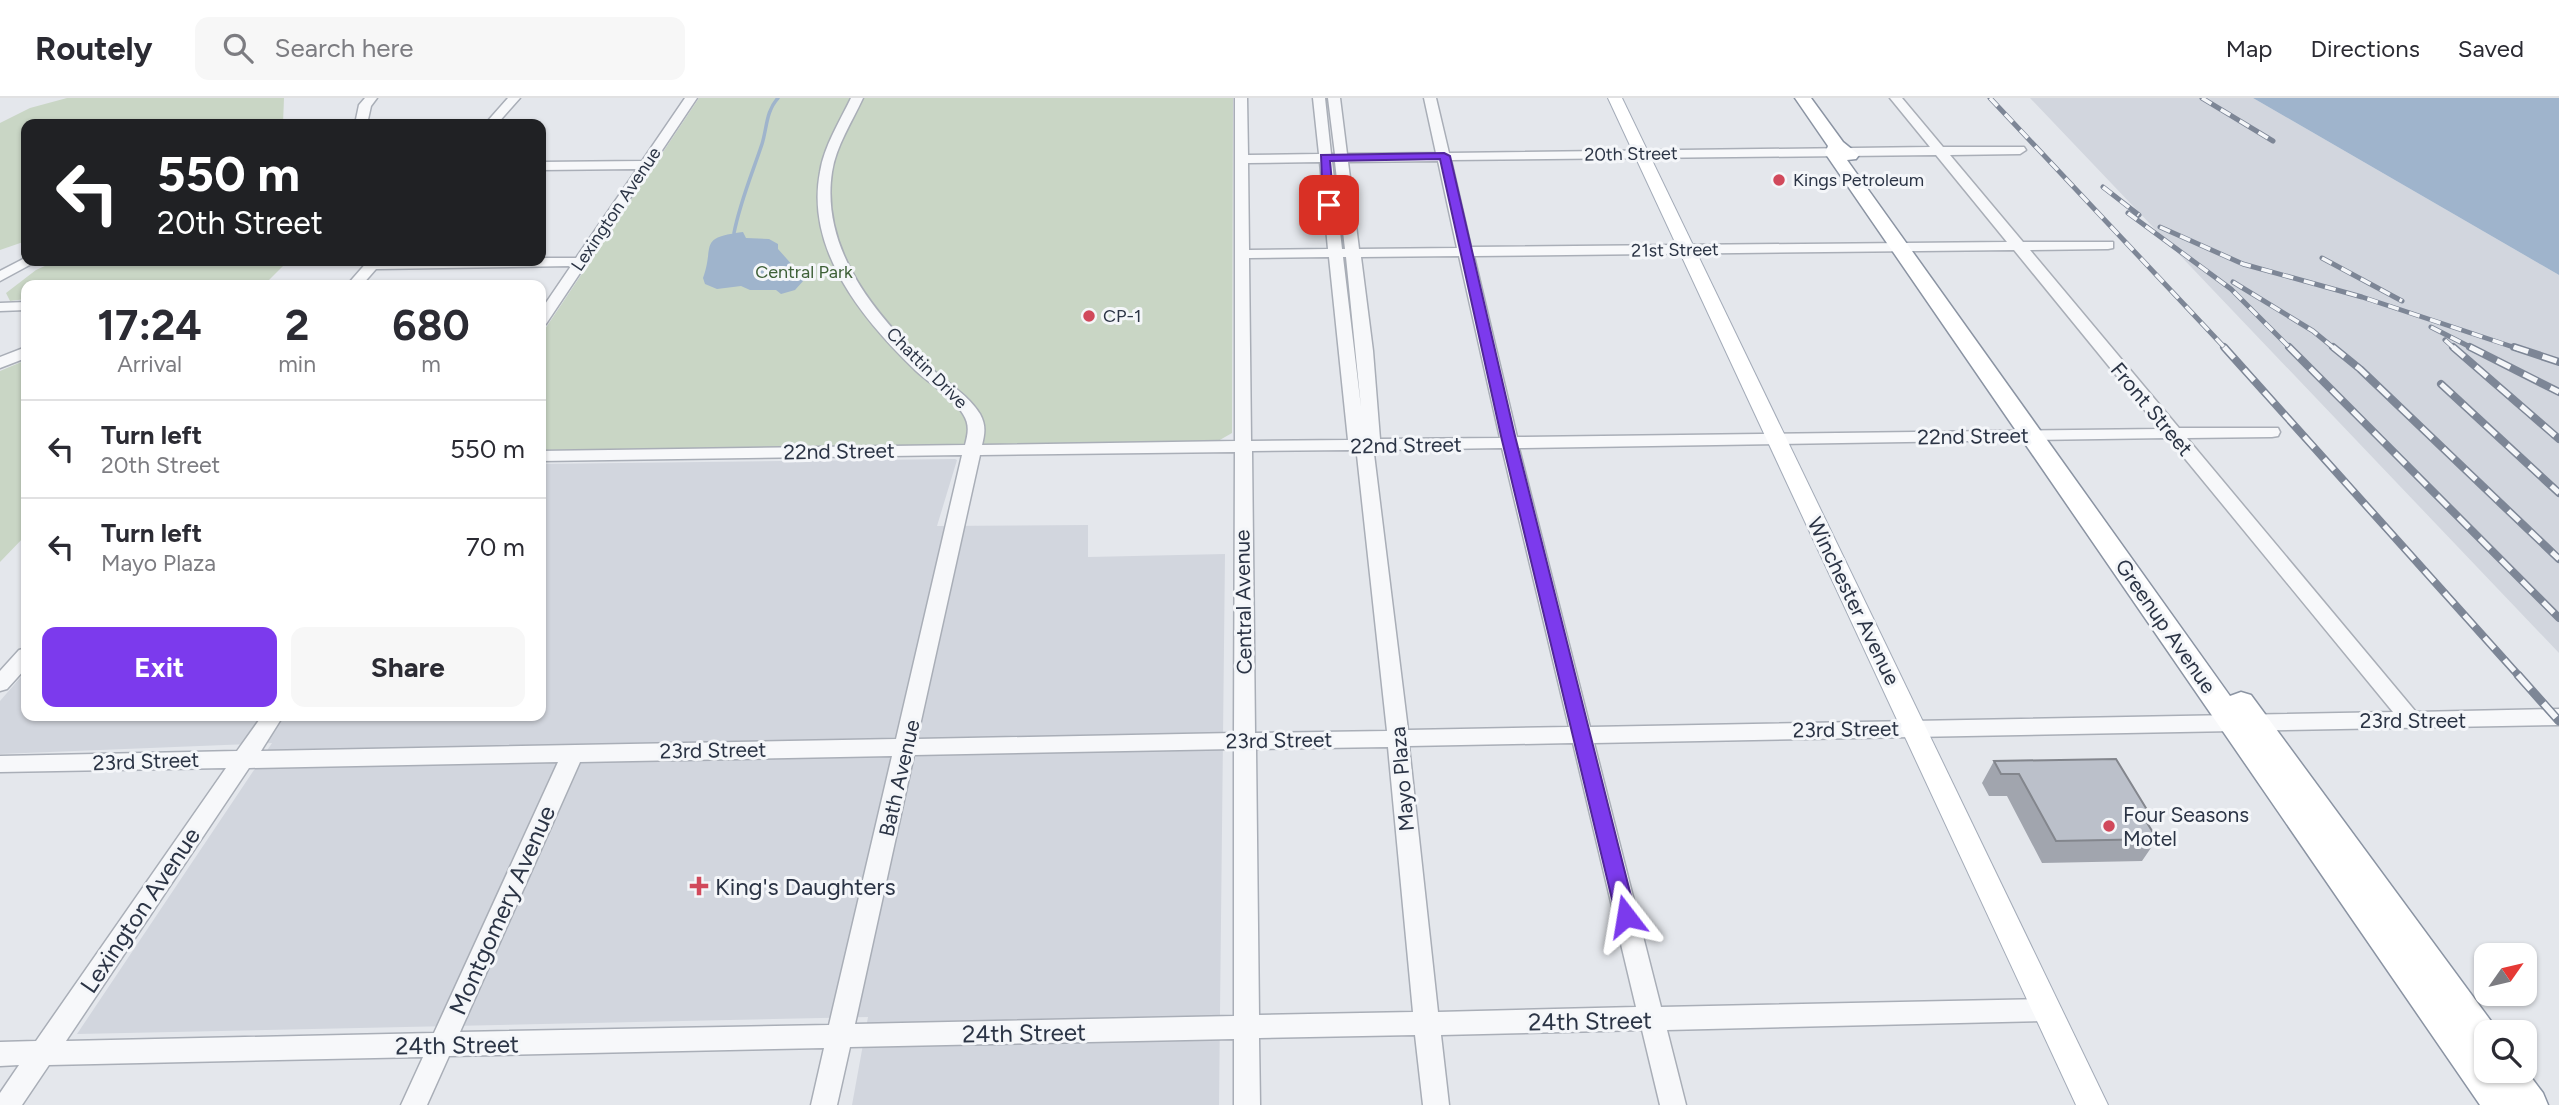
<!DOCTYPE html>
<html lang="en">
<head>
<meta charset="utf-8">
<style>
  :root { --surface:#fff; --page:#f7f7f7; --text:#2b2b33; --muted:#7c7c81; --line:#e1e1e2; --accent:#7c3aed }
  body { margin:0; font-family:Figtree,sans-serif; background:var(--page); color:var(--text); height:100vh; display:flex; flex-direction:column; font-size:26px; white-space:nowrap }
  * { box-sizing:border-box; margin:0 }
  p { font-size:23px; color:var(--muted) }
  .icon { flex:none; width:38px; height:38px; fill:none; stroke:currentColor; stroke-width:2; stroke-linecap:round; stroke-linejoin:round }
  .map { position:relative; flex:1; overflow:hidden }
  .panel { position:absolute; left:21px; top:182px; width:525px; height:441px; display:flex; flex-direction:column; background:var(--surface); border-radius:14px; box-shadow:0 2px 5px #0004 }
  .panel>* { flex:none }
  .banner { position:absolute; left:21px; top:21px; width:525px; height:147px; border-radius:14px; box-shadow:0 2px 5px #0004; background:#202124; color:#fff; overflow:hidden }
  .needle { width:46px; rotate:56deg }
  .tools { position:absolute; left:2474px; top:845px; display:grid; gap:14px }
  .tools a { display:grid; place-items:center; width:63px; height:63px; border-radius:14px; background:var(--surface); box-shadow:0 2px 5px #0004; font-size:35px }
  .pin { position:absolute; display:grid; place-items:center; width:60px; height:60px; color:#fff; margin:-30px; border-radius:14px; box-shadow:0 4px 10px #0006 }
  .me { position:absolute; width:77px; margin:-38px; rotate:346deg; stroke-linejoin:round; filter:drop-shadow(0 0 5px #0008) }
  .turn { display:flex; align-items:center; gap:24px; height:147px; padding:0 21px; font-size:32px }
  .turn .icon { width:91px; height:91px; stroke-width:2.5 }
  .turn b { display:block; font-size:49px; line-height:60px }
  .eta { display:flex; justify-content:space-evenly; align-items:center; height:119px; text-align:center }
  .eta b { font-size:42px; font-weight:700; line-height:49px }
  .primary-button { display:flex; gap:14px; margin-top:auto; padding:14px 21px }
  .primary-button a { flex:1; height:80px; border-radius:14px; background:var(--accent); color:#fff; font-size:28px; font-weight:700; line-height:80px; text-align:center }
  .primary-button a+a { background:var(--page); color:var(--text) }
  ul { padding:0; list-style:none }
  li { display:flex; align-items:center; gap:21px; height:98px; padding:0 21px; border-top:2px solid var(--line) }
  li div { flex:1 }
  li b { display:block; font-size:26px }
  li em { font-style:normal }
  header { display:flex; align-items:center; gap:42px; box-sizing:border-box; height:98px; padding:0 35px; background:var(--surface); border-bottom:2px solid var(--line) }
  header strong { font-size:33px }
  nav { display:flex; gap:38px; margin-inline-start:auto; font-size:24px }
  .search { width:490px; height:63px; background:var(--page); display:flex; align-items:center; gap:18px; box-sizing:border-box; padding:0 24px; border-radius:14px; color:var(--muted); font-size:26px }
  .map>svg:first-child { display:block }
  .built { fill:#d2d6de }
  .green { fill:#c9d6c5 }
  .water { fill:#9fb4cc }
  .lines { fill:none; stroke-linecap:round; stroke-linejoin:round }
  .stream { stroke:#9fb4cc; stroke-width:3.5 }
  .minor-casing { stroke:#a9aeb7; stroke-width:3 }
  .major-casing { stroke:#a3abb8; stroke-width:2 }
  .highway-casing { stroke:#8b94a3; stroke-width:3 }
  .minor { fill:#f7f8fa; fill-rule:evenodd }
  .major { fill:#fff; fill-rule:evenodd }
  .highway { fill:#fff; fill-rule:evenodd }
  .rail-far2-casing { stroke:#7d8696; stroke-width:5 }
  .rail-far1-casing { stroke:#7d8696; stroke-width:8 }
  .rail-casing { stroke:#7d8696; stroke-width:9 }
  .rail-far2 { stroke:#f4f6f9; stroke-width:3.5; stroke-dasharray:11; stroke-linecap:butt }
  .rail-far1 { stroke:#f4f6f9; stroke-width:5; stroke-dasharray:15; stroke-linecap:butt }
  .rail { stroke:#f4f6f9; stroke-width:6; stroke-dasharray:19; stroke-linecap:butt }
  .wall { fill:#a1a5ae }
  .building { fill:#bbc0ca; stroke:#83868d; stroke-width:2 }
  .route { fill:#7c3aed; stroke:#51269a; stroke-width:2 }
  .poi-dot { fill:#d1495b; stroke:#f4f6f9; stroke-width:2.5 }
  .labels { text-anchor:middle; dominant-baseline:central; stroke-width:6; stroke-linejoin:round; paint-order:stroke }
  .far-street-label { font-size:18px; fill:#2b3445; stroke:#f4f6f9 }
  .far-poi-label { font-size:18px; fill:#2b3445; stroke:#f4f6f9; text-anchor:start }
  .far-park-label { font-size:18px; fill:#3f6138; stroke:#f4f6f9 }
  .street-label { font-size:21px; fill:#2b3445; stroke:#f4f6f9 }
  .poi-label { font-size:21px; fill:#2b3445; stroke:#f4f6f9; text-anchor:start }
  .near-poi-label { font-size:24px; fill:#2b3445; stroke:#f4f6f9; text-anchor:start }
  .near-street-label { font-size:24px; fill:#2b3445; stroke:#f4f6f9 }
</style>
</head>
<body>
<header>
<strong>Routely</strong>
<div class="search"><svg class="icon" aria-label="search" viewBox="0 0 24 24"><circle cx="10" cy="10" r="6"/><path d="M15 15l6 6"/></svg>Search here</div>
<nav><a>Map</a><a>Directions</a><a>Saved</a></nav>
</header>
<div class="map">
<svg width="2559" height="1007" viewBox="0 0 2559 1007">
  <rect width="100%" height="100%" fill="#e4e7ec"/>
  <path class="built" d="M2030,0H2253L2559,177V555Z
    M955,361L957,362L937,428L1088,427V459L1225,456L1219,1007H852L868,919L77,936L272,645L0,656V603L26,573V618H541V366Z"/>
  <path class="green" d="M67,0H284L283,26H26V143L0,152V25L30,10Z
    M699,0H1233L1232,335L1218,343L541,352V237Z
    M56,163H288L264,187H26V201L10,203L6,195L36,172Z
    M26,262V437L0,464V273Z"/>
  <path class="water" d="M2253,0H2559V177Z
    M743,134L746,140L769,141L778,146V151L803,179L804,182L795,192L781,196L776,192H750L741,188L717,191L705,186L703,180C715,147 697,140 743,134Z"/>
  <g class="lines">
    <path class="stream" d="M734,135C740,104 752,76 762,46C767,30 766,13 778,0"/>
    <g class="minor-casing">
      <path id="minor" d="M365,0H377L371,8L367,26H355L359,7Z
        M508,0H520L497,26H485Z
        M685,0H697L546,226L541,227V212L571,168L376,171L362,187H347L368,163H541V160H576L637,71L541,72V64L642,63Z
        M851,0H863C852,24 836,48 832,74C820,154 879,221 933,272C949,286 969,298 980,316C986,327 985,335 982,347L1235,343V0H1247L1248,57L1319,56L1313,0H1325L1331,56H1335L1328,0H1340L1347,56L1436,55L1424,0H1436L1449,55L1930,49L1890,0H1902L1943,49H2024L2026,52L2020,56L1950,57L2023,144H2113V150L2108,151L2030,152L2179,330H2278L2280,334L2278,338L2272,339L2187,340L2416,614L2559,611V627L1594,645L1661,909L2047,901L2056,904L2060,912L2056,920L2047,923L1667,932L1686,1007H1660L1642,932L1441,937L1449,1007H1423L1415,937L1259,940L1260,1007H1234V941L850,949L837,1007H811L824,950L449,958L427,1007H401L423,959L49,967L22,1007H0V995L19,967L0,968V944L36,943L226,670L0,674V658L237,653L262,618H283L261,653L896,641L962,357L541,363V353L965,347C968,335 970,327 963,316C953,299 931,287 916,273C863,222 805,152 820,74C824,48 840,23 851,0ZM1936,57L2007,144L1471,149L1451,62ZM1438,63L1457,150L1359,151L1348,64ZM1320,64L1328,151L1249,152L1248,65ZM1332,64H1335L1345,151H1342ZM2014,152L2160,331L1517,339L1474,158ZM1459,158L1500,340L1380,341L1373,253L1361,159ZM1329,159L1348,342L1251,343L1249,160ZM1343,159H1346L1361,309ZM2168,340L2393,614L1590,629L1519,350ZM1502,350L1569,629L1408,632L1374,356L1378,352ZM1351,352L1357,357L1387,633L1255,635L1252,353ZM1235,354L1234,635L917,641L980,357ZM1573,645L1636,909L1438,914L1409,648ZM1388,649L1413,914L1259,917L1256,651ZM1234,651V918L855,926L914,657ZM892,658L829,927L460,934L580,664ZM558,664L434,935L66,943L249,670Z
        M25,160L26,163H37L0,183V173Z
        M26,204V212L0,213V205Z
        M26,249V260L0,270V259Z
        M26,550V570L7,591L0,593V573L19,552Z"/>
    </g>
    <g class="major-casing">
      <path id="major" d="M1608,0H1622L2108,1007H2076Z"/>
    </g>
    <g class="highway-casing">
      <path id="highway" d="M1795,0H1811L1843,44L1859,57L1856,61L1847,62L2230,598L2241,594L2251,597L2499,934H2487V973L2525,971L2543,995L2548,1007H2480L1825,55L1828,48Z"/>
    </g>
    <use href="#minor" class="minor"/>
    <use href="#major" class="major"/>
    <use href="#highway" class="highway"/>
    <g class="rail-far2-casing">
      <path id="rail-far2" d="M1990,0L2226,251
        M2202,0L2273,43
        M2103,89L2139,117
        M2128,115L2231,191L2291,251
        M2160,129L2243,166L2362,199L2519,251
        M2322,160L2402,203
        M2233,184L2313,233L2335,251
        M2431,229L2474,251
        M2445,242L2455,251"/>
    </g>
    <g class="rail-far1-casing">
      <path id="rail-far1" d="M2224,249L2519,578
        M2289,249L2559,520
        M2333,249L2360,271L2559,461
        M2453,249L2559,341
        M2470,249L2559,294
        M2514,249L2559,264
        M2441,286L2559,395"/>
    </g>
    <g class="rail-casing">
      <path id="rail" d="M2518,577L2559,623"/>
    </g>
    <use href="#rail-far2" class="rail-far2"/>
    <use href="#rail-far1" class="rail-far1"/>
    <use href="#rail" class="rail"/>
  </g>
  <path class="wall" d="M1994,663L2149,715L2145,722L2157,741L2142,763L2042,765L2007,698H1989L1982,685Z"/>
  <path class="building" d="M2116,661L2149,715H2141L2157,741L2056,743L2019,676H2001L1994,663Z"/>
  <path class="route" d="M1444,55L1450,58L1515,338L1636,818L1633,824L1626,826L1619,824L1616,818L1501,338L1440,61L1330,63L1334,107L1329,111L1323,107L1321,57Z"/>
  <g class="poi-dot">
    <circle cx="1779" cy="82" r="7"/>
    <circle cx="1089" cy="218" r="7"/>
    <circle cx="2109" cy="728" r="7"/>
    <path d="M695.5 777.5h7v7h7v7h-7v7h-7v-7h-7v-7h7z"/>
  </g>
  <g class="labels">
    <g class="far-street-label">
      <text transform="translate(1631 56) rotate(-1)">20th Street</text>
      <text transform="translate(616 111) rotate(-56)">Lexington Avenue</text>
      <text transform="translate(1675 152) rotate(-1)">21st Street</text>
      <text transform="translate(927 270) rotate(45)">Chattin Drive</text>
    </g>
    <g class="far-poi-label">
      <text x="1793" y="82">Kings Petroleum</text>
      <text x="1103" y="218">CP-1</text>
    </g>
    <g class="far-park-label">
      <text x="804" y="174">Central Park</text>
    </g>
    <g class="street-label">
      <text transform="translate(2152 311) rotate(50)">Front Street</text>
      <text transform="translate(1973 338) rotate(-1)">22nd Street</text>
      <text transform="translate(1406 347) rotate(-1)">22nd Street</text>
      <text transform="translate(839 353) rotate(-1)">22nd Street</text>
      <text transform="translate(1854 503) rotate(64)">Winchester Avenue</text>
      <text transform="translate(1243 504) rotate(-91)">Central Avenue</text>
      <text transform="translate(2166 528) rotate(55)">Greenup Avenue</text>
      <text x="2413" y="622">23rd Street</text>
      <text transform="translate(1846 631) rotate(-1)">23rd Street</text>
      <text transform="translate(1279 642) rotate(-1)">23rd Street</text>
      <text transform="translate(713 652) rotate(-1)">23rd Street</text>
      <text transform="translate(146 663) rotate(-2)">23rd Street</text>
      <text transform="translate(899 680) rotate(-77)">Bath Avenue</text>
      <text transform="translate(1402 681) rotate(-95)">Mayo Plaza</text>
    </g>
    <g class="poi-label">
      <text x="2123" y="716">Four Seasons<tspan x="2123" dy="24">Motel</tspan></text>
    </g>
    <g class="near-poi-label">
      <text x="715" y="788">King's Daughters</text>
    </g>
    <g class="near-street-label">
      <text transform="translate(140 812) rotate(-56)">Lexington Avenue</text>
      <text transform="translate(502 812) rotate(-66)">Montgomery Avenue</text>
      <text transform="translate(1590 923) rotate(-1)">24th Street</text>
      <text transform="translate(1024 935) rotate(-1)">24th Street</text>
      <text transform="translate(457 947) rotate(-1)">24th Street</text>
    </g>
  </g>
</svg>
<div class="tools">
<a><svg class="needle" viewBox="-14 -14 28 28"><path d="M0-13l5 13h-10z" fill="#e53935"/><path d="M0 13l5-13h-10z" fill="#7c7c81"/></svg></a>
<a><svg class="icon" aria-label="search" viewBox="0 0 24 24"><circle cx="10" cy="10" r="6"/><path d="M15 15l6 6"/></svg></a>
</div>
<div class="pin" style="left:1329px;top:107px;background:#d93025"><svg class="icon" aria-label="arrive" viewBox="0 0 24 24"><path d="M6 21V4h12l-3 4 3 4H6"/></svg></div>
<svg class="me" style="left:1626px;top:818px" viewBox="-20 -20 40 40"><path d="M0-17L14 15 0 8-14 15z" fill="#7c3aed" stroke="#fff" stroke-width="4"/></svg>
<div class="banner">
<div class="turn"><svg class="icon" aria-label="left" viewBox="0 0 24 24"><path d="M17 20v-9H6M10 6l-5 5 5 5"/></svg><div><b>550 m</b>20th Street</div></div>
</div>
<section class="panel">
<div class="eta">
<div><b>17:24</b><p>Arrival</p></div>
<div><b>2</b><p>min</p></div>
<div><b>680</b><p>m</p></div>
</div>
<ul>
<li><svg class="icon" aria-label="left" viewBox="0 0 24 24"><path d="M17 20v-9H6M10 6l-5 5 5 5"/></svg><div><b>Turn left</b><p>20th Street</p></div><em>550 m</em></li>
<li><svg class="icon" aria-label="left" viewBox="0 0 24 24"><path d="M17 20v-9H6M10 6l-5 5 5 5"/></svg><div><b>Turn left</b><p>Mayo Plaza</p></div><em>70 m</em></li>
</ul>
<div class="primary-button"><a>Exit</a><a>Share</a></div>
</section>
</div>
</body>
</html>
